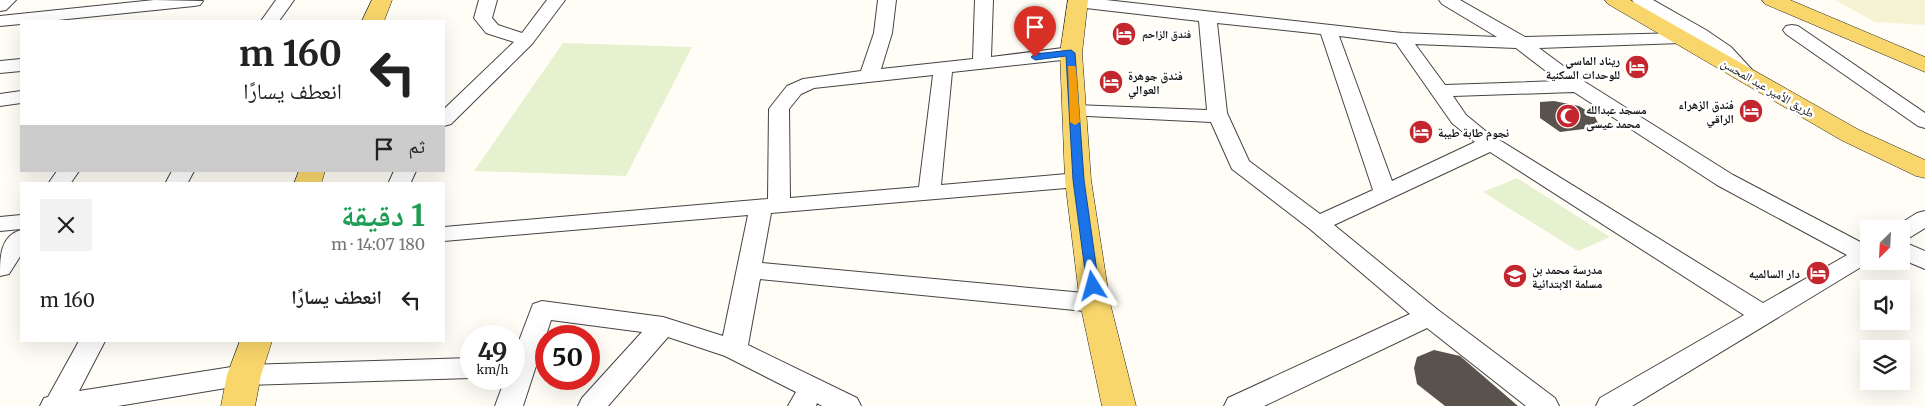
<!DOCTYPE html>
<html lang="ar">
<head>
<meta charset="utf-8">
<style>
  :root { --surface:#fff; --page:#f2f2f2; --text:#222; --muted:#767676 }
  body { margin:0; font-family:Merriweather,"Noto Naskh Arabic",serif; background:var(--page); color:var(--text); direction:rtl; height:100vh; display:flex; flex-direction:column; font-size:19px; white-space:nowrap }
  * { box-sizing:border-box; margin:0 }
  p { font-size:16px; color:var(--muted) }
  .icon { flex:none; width:28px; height:28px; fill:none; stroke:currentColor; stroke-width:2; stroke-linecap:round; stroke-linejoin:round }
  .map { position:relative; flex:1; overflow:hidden; direction:ltr }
  .panel { position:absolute; left:20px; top:182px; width:425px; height:160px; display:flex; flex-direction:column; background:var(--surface); border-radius:0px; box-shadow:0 5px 20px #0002; direction:rtl }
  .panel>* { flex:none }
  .banner { position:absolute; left:20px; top:20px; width:425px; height:152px; border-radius:0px; box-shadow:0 5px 20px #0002; direction:rtl; background:#fff; color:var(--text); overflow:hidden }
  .needle { width:32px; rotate:204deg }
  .tools { position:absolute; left:1860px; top:220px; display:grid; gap:10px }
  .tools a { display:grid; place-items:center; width:50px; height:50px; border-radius:0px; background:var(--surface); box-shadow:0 5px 20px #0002; font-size:25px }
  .speed { position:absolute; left:460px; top:325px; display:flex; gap:10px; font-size:25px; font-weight:700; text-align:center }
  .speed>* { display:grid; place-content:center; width:65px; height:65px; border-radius:50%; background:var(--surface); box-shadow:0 5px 20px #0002; line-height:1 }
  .speed small { font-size:12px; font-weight:400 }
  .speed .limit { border:8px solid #d22; background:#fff; color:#111 }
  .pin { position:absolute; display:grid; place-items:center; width:42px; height:42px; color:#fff; margin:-51px -21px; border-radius:50% 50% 50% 0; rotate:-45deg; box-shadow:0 0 5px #0007 }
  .pin .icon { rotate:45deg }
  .me { position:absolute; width:55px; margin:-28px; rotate:352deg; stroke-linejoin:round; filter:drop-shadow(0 0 4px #0008) }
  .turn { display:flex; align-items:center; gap:18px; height:105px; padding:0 20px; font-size:22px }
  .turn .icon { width:65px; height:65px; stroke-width:2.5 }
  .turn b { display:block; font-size:35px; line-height:42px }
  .then { display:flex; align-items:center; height:48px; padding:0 20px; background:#0003; gap:10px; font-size:19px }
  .round { display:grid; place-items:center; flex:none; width:52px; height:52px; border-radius:0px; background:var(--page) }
  .head { display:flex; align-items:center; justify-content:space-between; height:85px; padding:0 20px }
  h1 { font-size:30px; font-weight:700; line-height:38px; color:#1e9e55 }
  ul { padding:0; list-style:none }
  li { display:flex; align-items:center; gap:15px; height:65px; padding:0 20px }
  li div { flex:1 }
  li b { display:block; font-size:19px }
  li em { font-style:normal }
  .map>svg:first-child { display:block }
  .farmland { fill:#f6f3d4 }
  .pitch { fill:#e6f2cf }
  .building { fill:#5a524d }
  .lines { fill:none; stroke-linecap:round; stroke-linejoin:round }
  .minor-casing { stroke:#444; stroke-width:2 }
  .major-casing { stroke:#222; stroke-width:1 }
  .minor { fill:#fff; fill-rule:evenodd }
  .major { fill:#f9d66b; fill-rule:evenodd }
  .route { fill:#1a73e8; stroke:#114b97 }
  .slow { fill:#f59e0b }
  .labels { text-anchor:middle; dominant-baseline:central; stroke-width:5; stroke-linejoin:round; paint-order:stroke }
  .far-poi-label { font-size:11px; font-weight:bold; fill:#111; stroke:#fff; text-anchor:start }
  .poi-label { font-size:12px; font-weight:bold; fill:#111; stroke:#fff; text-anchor:start }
  .street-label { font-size:12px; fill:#111; stroke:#fff }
</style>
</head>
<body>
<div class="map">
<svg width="1925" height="406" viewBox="0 0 1925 406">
  <rect width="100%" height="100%" fill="#fffdf5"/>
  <path class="farmland" d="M1835,0H1925V25L1875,22Z"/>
  <path class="pitch" d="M563,43L692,47L626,176L474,171Z
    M1517,178L1610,237L1578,251L1483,192Z"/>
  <path class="building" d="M1554,101L1579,106L1594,115L1600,127L1560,132L1540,118V102Z
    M1434,350L1460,356L1518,406H1445L1417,384L1414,368L1417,357Z"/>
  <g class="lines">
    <g class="minor-casing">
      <path id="minor" d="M0,0H16L6,10L0,11Z
        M154,0L203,1L200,5L194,6L48,21H21V24L0,26V16Z
        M276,0H294L279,21H261Z
        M479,0H497L492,18L498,25L522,33L547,0H565L532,44L451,124L444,126V109L514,42L486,33L474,18Z
        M878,0H896L892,33L881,69L973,59L975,0H993L991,57L1071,47L1078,49L1080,53L1078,57L1071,59L952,72L941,185L1078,173L1086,175L1089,180L1086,185L1078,187L771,213L762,263L1095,294L1104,297L1108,303L1104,309L1095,312L760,279L748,345L857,398L861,406H822L817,403L816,406H788L796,392L725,356L668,337L608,406H578L582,398L642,332L551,320L523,406H495L505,379H514V354L533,304L542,301L663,317L723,336L748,215L444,241V227L768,199L769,109L772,105L787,86L803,79L861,71L874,33ZM933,75L919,187L790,198L789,109L801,94L814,88Z
        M1070,0H1106L1402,33L1497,37L1442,4L1439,0H1460L1525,37L1681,33L1687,34L1635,4L1632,0H1653L1706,30L1731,47L1755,73L1758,77L1755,81L1748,83L1741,81L1717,55L1687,34L1690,38L1687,42L1681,43L1539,48L1585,82L1733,175L1866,245L1869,244V261H1871L1632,406H1596L1600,398L1744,315L1490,152L1334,225L1438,310L1555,398L1559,406H1526L1427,328L1264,406H1224L1228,398L1410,314L1310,229L1232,169L1211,122L1067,115L1064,111L1067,107L1074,105L1207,110L1199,21L1077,7L1071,6L1068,2ZM1217,23L1321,34L1373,190L1320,214L1249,161L1227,113ZM1339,36L1396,43L1452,123L1475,142L1392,181ZM1415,44L1516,48L1559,81L1445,85ZM1574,92L1717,185L1847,255L1763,303L1488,133L1466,115L1453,96Z
        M1792,25L1798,26L1925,113V128L1918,126L1786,34L1783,30L1786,26Z
        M21,59V71L0,73V61Z
        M21,91V103L0,106V94Z
        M57,171H79L70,184H48Z
        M172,171H194L187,184H165Z
        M394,171H416L410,184H388Z
        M1925,211V228L1909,238L1901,240V229L1893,228L1917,213Z
        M21,215V229L0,231V217Z
        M21,230V255L9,274L0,276C0,257 0,236 21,230Z
        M1901,241L1925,251V269L1901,259Z
        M79,341H105L79,391L244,365L471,358V378L244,385L118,406H40L44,398L48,397Z"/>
    </g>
    <g class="major-casing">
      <path id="major" d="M372,0H392L384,21H362Z
        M1068,0H1088L1082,53L1091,180L1110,303L1136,406H1102L1080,303L1065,180L1060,53Z
        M1605,0H1630L1859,130L1925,160V178L1916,176L1841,140L1608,4Z
        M1762,0H1790L1925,57V72L1765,4Z
        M299,171H325L321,184H294Z
        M240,341H272L261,375L255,406H221L227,375Z"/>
    </g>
    <use href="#minor" class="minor"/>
    <use href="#major" class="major"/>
  </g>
  <path class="route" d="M1071,50L1075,53L1084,180L1099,286L1093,290L1087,286L1073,180L1066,56L1035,60L1031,57L1035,54Z"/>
  <path class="slow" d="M1068,66H1075L1076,68L1080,122L1075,125L1070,122Z"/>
  <defs>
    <g id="hotel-disc" transform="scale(1.25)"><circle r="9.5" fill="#c4262e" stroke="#fff"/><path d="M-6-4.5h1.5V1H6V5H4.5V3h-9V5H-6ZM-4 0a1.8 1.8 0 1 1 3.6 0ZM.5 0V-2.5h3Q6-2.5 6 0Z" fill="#fff"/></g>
    <g id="mosque-disc" transform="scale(1.25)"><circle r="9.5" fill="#c4262e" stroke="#fff"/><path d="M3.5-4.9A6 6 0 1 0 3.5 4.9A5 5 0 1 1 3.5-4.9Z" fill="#fff"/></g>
    <g id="school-disc" transform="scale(1.25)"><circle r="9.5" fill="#c4262e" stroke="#fff"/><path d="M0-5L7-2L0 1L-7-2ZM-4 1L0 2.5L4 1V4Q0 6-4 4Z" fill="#fff"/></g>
  </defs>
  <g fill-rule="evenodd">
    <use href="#hotel-disc" x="1124" y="34"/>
    <use href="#hotel-disc" x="1637" y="67"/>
    <use href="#hotel-disc" x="1111" y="82"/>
    <use href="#hotel-disc" x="1751" y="111"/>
    <use href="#mosque-disc" x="1568" y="116"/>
    <use href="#hotel-disc" x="1421" y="132"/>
    <use href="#hotel-disc" x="1818" y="273"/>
    <use href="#school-disc" x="1515" y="276"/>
  </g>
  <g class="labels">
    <g class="far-poi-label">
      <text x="1142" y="34">فندق الزاحم</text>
    </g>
    <g class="poi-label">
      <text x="1620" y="60" text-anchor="end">ريناد الماسي<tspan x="1620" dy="14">للوحدات السكنية</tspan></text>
      <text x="1128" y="75">فندق جوهرة<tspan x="1128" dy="14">العوالي</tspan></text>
      <text x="1734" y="104" text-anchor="end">فندق الزهراء<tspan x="1734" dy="14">الراقي</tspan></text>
      <text x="1586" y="109">مسجد عبدالله<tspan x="1586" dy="14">محمد عيسى</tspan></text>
      <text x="1438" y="132">نجوم طابة طيبة</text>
      <text x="1532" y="269">مدرسة محمد بن<tspan x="1532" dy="14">مسلمة الابتدائية</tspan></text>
      <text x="1800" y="273" text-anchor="end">دار السالميه</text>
    </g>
    <g class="street-label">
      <text transform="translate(1768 88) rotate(30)">طريق الأمير عبد المحسن</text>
    </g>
  </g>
</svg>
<div class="tools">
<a><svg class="needle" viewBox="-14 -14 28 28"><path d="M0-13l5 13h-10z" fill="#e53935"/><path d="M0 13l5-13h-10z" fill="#767676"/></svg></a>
<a><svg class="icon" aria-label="sound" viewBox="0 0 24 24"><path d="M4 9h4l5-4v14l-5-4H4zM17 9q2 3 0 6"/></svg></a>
<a><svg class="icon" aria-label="layers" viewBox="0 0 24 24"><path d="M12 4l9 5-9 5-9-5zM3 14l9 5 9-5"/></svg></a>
</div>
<div class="speed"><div>49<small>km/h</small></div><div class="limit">50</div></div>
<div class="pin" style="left:1035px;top:57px;background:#d93025"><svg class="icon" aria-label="arrive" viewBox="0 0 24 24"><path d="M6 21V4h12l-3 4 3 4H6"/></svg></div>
<svg class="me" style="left:1093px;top:286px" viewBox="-20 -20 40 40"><path d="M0-17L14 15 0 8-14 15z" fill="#1a73e8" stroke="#fff" stroke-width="4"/></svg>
<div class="banner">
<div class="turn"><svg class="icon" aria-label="left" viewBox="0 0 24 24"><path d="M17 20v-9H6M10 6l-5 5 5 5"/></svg><div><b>160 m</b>انعطف يسارًا</div></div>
<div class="then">ثم<svg class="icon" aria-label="arrive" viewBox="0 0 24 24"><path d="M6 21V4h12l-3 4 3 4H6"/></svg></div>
</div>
<section class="panel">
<div class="head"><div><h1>1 دقيقة</h1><p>180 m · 14:07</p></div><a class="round"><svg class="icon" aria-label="close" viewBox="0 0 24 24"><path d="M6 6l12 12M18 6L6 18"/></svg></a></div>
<ul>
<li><svg class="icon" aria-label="left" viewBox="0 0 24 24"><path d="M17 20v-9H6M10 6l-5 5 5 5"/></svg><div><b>انعطف يسارًا</b></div><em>160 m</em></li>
</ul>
</section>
</div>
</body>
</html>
